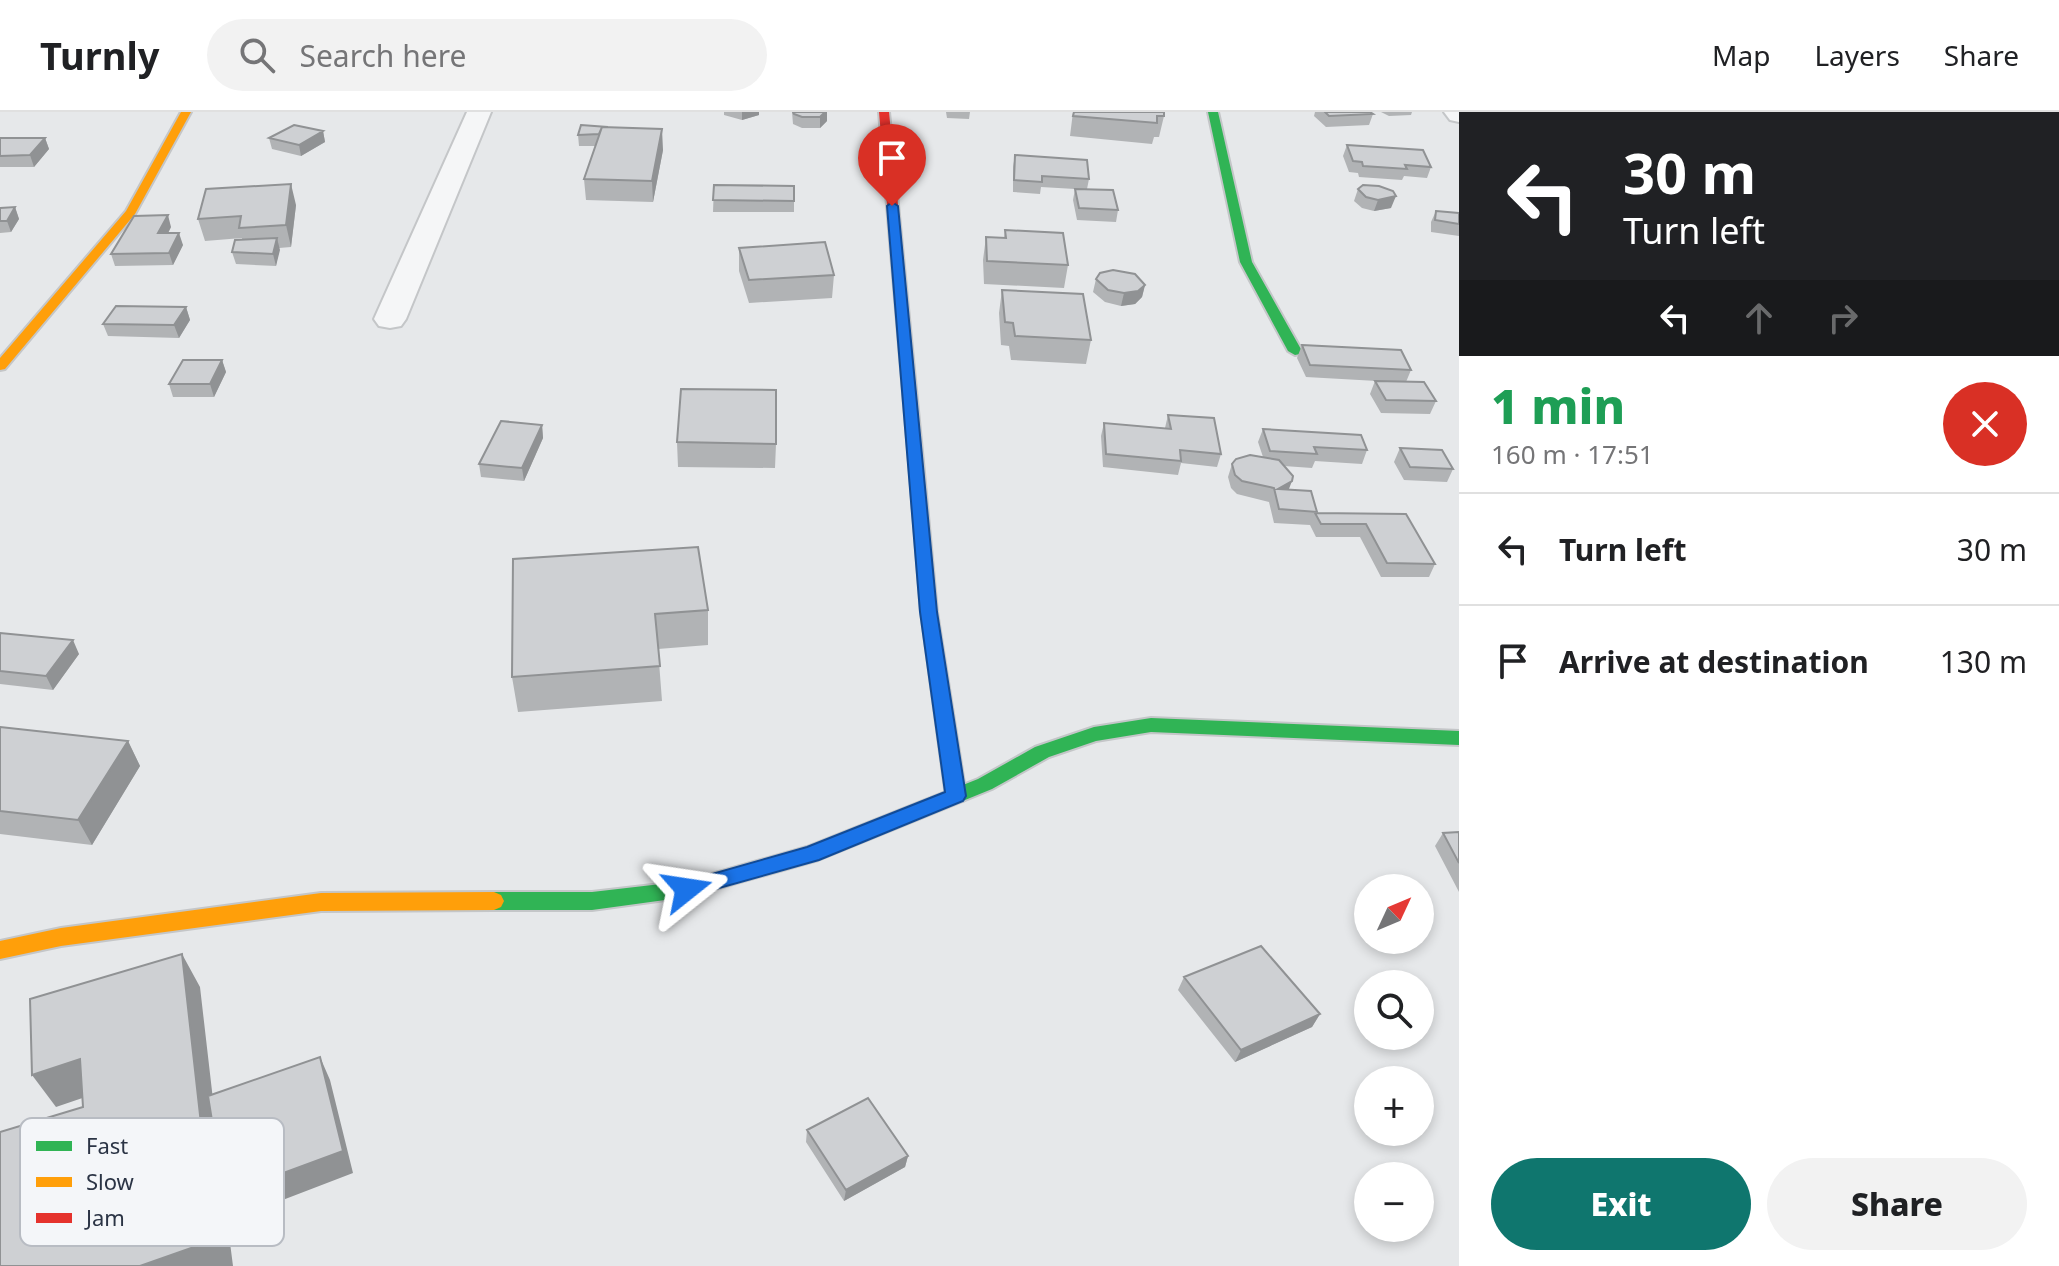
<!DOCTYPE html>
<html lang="en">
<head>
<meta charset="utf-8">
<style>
  :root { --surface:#fff; --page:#f2f2f2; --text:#202124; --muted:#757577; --line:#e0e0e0; --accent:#0f766e }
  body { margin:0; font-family:"Noto Sans",sans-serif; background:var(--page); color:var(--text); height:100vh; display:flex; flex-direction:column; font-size:30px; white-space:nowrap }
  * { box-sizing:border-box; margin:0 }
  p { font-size:26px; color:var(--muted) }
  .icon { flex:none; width:44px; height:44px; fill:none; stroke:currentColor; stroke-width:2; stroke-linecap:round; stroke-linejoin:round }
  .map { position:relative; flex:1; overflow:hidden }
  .side { display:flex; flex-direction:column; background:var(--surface); width:600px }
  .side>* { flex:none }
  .top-card { background:#202124; color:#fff; overflow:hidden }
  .needle { width:52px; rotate:46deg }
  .fabs { position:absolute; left:1354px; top:762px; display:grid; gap:16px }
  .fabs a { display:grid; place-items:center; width:80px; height:80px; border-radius:50%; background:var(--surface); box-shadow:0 4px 12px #0003; font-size:40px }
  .pin { position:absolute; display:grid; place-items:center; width:68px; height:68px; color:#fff; margin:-82px -34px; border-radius:50% 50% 50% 0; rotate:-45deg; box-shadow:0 0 8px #0007 }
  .pin .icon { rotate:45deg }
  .me { position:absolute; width:88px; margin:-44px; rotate:75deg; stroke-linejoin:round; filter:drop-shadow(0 0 6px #0008) }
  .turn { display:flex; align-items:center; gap:28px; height:168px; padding:0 32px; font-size:36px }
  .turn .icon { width:104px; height:104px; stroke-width:2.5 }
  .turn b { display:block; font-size:56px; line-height:68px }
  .lanes { display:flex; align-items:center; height:76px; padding:0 32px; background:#0003; justify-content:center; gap:40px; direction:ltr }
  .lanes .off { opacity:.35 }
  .round { display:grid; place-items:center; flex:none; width:84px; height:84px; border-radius:42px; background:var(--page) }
  .summary { display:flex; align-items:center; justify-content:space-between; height:136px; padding:0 32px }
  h1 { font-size:48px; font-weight:800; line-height:60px; color:#1e9e55 }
  .primary-button { display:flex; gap:16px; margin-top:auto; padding:16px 32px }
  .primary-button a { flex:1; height:92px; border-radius:48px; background:var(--accent); color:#fff; font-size:32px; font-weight:800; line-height:92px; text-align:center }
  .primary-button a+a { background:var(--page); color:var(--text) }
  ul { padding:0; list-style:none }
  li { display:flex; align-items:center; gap:24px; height:112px; padding:0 32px; border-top:2px solid var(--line) }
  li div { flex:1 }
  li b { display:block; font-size:30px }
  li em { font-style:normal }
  header { display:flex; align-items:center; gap:48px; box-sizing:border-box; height:112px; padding:0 40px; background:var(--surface); border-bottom:2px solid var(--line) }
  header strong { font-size:38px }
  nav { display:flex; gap:44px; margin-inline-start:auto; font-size:28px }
  .search { width:560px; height:72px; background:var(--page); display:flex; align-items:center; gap:20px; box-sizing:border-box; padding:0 28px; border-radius:44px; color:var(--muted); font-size:30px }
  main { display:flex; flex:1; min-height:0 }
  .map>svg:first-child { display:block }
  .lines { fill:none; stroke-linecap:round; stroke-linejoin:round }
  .street-casing { stroke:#c4c6c8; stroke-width:4 }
  .fast-casing { stroke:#c4c6c8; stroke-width:4 }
  .slow-casing { stroke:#c4c6c8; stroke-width:4 }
  .jam-casing { stroke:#c4c6c8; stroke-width:4 }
  .street { fill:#f5f6f7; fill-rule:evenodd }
  .fast { fill:#30b455; fill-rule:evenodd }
  .slow { fill:#ff9f0a; fill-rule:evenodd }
  .jam { fill:#e5322d; fill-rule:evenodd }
  .wall { fill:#b1b3b5 }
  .shaded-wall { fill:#909294 }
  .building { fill:#ced0d3; stroke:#909294; stroke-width:2 }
  .route { fill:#1a73e8; stroke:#114b97; stroke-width:2 }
  .key { fill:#f4f6f9; stroke:#b8bcc3; stroke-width:2 }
  .key-label { font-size:22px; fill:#2b3445 }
</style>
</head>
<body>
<header>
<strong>Turnly</strong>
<div class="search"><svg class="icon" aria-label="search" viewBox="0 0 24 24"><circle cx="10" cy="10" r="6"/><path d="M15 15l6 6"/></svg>Search here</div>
<nav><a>Map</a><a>Layers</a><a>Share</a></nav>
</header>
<main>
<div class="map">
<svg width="1459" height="1154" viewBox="0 0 1459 1154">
  <rect width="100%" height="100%" fill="#e6e8ea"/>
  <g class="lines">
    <g class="street-casing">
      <path id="street" d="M467,0H491L406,207L401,214L390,216L379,214L374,207Z
        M1444,0H1459V10L1450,8Z"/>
    </g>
    <g class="fast-casing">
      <path id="fast" d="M1208,0H1218L1252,150L1302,239L1300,242L1295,243L1288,239L1240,150Z
        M1151,606L1459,619V633L1151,620L1096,629L1049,645L992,677L818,748L687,785L592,798H494L487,795L484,789L487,783L494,780H592L687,769L807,735L978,667L1035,635L1094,615Z"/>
    </g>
    <g class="slow-casing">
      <path id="slow" d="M181,0H191L135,102L5,257L0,258V246L126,99Z
        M916,346L923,350L937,500L966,684L963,689H949L946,684L921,500L909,350Z
        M494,780L501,783L504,789L501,795L494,798L321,799L61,834L0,847V829L61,816L321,781Z"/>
    </g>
    <g class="jam-casing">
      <path id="jam" d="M879,0H889L923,350L916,354L909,350Z"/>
    </g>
    <use href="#street" class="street"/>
    <use href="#fast" class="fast"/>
    <use href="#slow" class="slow"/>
    <use href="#jam" class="jam"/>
  </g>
  <path class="wall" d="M724,0H759V3L742,8L724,3Z
    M792,0H827V9L820,16H802L793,12Z
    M946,0H970L969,7L947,6Z
    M1073,0L1164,4L1159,25H1154L1152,32L1070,24Z
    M1315,0H1370L1373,2L1369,13L1326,15L1314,4Z
    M1381,0H1412L1411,3L1389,4Z
    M581,13L663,38L653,90L586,88L584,67L596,34H579L578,23Z
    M323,19L325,30L301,44L272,37L269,26Z
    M0,26H45L49,37L34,55H0Z
    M1347,33L1431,55L1427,66L1404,64L1402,68L1359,65L1358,61L1349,60L1343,44Z
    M1015,43L1089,67L1087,77L1118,98L1116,110L1077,108L1073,88L1075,77L1041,75L1040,82L1013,80V55Z
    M714,73L794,89V100H713Z
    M1358,77L1391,96L1374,99L1362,96L1354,89Z
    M296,93L291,135L279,136L276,154L236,152L232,140L242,128V126L205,129L198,107Z
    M15,95L19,107L11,120L0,121V96Z
    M1436,99L1459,101V124L1431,120V110Z
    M171,115L168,121L183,133L173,153L115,154L111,142Z
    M1005,118L1068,153L1064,176L984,172L983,148L986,125L1004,126Z
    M739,136L834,163L832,186L749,191L739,159Z
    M1096,167L1145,173L1142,185L1135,192L1121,194L1105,190L1093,180Z
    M1002,178L1091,228L1086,252L1011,248L1009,234L1001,233L999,201Z
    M186,195L190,208L179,226L108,224L103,212Z
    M1302,233L1411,258L1406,270L1436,289L1430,302L1381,301L1370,282L1375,269H1377L1306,265L1297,246Z
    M222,248L226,260L214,285H173L169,272Z
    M1168,303L1221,342L1217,355L1181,351L1178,363L1103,355L1101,324L1104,311L1165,316Z
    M542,313L543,326L524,369L481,365L479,352Z
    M1263,317L1367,338L1362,352L1315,349L1312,356L1284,354L1288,378L1317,401L1406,402L1435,452L1429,465H1381L1360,425H1316L1310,413L1274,411L1269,390L1237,382L1231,376L1228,365L1232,352L1263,345L1258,330Z
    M677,330L776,332L775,356L678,355Z
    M1400,336L1453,357L1447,370L1404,368L1394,350Z
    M513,447L708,498V533L658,537L662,589L518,600L512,565Z
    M0,521L79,542L53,578L0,572Z
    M0,615L128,629L140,654L92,733L0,722Z
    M1459,720V780L1435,734L1443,721Z
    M1184,865L1320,902L1312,915L1235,950L1178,878Z
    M807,1018L908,1044L905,1055L844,1089L806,1030Z"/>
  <path class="shaded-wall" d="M742,0H759V3L742,8Z
    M825,0H827V9L820,16V5Z
    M662,17L663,38L653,90L652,69Z
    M323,19L325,30L301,44L299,33Z
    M45,26L49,37L34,55L30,43Z
    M291,72L296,93L291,135L286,113Z
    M1396,84L1391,96L1374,99L1378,88Z
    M15,95L19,107L11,120L7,109Z
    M168,103L171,115L162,133L158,121Z
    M179,121L183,133L173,153L169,141Z
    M277,126L280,138L276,154L273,142Z
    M1145,173L1142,185L1135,192L1121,194L1124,181Z
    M186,195L190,208L179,226L174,213Z
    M222,248L226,260L214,285L210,272Z
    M542,313L543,326L524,369L522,356Z
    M1292,369L1287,382L1278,377Z
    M73,528L79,542L53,578L46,564Z
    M128,629L140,654L92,733L78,708Z
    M182,842L200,875L224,1083L320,945L330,968L353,1061L238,1105L224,1084L233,1154H140Z
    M1320,902L1312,915L1235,950L1241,938Z
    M80,947L103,979L56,995L32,963Z
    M908,1044L905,1055L844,1089L846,1078Z"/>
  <path class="building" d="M793,0H825L820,5H802L794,2Z
    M1074,0H1164V4H1157V11L1073,4Z
    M1325,0H1370L1373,2L1329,4Z
    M294,13L323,19L299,33L269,26Z
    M581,13L608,15H602L599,22L578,23Z
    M602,15L662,17L652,69L584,67Z
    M0,26H45L30,43L0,44Z
    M1347,33L1423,38L1431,55L1405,53L1407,57L1363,54L1362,50L1353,49Z
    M1015,43L1087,48L1089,67L1042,64V70L1014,68Z
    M291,72L286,113L239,116L241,104L198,107L206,77Z
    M714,73L794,74V89L713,88Z
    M1363,73L1379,74L1393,79L1396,84L1378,88L1366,85L1358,77Z
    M1075,77L1113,78L1118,98L1079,96Z
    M15,95L7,109H0V96Z
    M1436,99L1459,101V112L1435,108Z
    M168,103L158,121H179L169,141L111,142L134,104Z
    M1005,118L1063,121L1068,153L987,149L986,125L1006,126Z
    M277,126L273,142L232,140L235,128Z
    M825,130L834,163L749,168L739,136Z
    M1113,158L1135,162L1145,173L1138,179L1124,181L1108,178L1096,167L1100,161Z
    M1002,178L1083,182L1091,228L1015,224L1013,211L1005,210Z
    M116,194L186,195L174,213L103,212Z
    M1302,233L1401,238L1411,258L1310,253Z
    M183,248H222L210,272H169Z
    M1375,269L1424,270L1436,289L1386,288Z
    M681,277L776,278V332L677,330Z
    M1168,303L1214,306L1221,342L1180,338L1181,349L1106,342L1104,311L1171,317Z
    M501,309L542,313L522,356L479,352Z
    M1263,317L1361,323L1367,338L1314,335L1317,342L1270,339Z
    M1400,336L1442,338L1453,357L1410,355Z
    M1250,343L1279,348L1293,364L1292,369L1278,377L1311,379L1317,400L1279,397L1274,376L1242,369L1235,363L1232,352L1236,347Z
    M1315,401L1406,402L1435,452L1387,451L1366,412H1321Z
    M698,435L708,498L655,502L660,554L512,565L513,447Z
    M0,521L73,528L46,564L0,559Z
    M0,615L128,629L78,708L0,699Z
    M1459,720V751L1443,721Z
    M1261,834L1320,902L1241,938L1184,865Z
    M182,842L214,1128L140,1154H0V1020L83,995L80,947L32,963L30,887Z
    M320,945L343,1039L224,1083L208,984Z
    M868,986L908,1044L846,1078L807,1018Z"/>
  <path class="route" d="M892,90L898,94L937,500L966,684L963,689L819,748L687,785L680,783L677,777L680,771L807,735L945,680L920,500L887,94Z"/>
  <rect x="20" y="1006" width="264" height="128" rx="12" class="key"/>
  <rect x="36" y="1029" width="36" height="10" fill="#30b455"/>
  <rect x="36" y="1065" width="36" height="10" fill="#ff9f0a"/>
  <rect x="36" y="1101" width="36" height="10" fill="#e5322d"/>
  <g class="key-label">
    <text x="86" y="1042">Fast</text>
    <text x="86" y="1078">Slow</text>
    <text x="86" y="1114">Jam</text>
  </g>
</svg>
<div class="fabs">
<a><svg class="needle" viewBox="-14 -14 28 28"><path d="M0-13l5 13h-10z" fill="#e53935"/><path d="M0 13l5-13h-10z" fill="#757577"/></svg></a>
<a><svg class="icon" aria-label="search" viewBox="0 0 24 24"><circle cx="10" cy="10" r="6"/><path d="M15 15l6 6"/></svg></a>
<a>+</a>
<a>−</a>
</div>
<div class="pin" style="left:892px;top:94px;background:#d93025"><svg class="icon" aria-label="arrive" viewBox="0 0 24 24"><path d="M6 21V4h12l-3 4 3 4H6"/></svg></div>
<svg class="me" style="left:687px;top:777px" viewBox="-20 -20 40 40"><path d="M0-17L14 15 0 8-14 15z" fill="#1a73e8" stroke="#fff" stroke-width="4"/></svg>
</div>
<section class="side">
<div class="top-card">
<div class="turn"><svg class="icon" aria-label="left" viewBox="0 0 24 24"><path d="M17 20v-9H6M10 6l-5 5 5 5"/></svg><div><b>30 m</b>Turn left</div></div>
<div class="lanes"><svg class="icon" aria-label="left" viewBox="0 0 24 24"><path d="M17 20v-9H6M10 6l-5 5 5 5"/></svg><svg class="icon off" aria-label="ahead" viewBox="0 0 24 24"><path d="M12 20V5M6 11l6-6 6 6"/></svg><svg class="icon off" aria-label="right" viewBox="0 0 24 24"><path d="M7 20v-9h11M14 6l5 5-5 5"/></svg></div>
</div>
<div class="summary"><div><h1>1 min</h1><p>160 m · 17:51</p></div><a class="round" style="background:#d93025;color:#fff"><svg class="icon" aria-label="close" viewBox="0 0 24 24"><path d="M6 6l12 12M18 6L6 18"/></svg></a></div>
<ul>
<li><svg class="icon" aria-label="left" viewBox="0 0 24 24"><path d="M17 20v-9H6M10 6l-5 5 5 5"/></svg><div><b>Turn left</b></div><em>30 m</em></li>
<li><svg class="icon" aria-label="arrive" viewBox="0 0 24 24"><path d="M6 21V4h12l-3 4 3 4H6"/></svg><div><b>Arrive at destination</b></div><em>130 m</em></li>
</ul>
<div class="primary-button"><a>Exit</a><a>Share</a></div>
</section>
</main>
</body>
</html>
